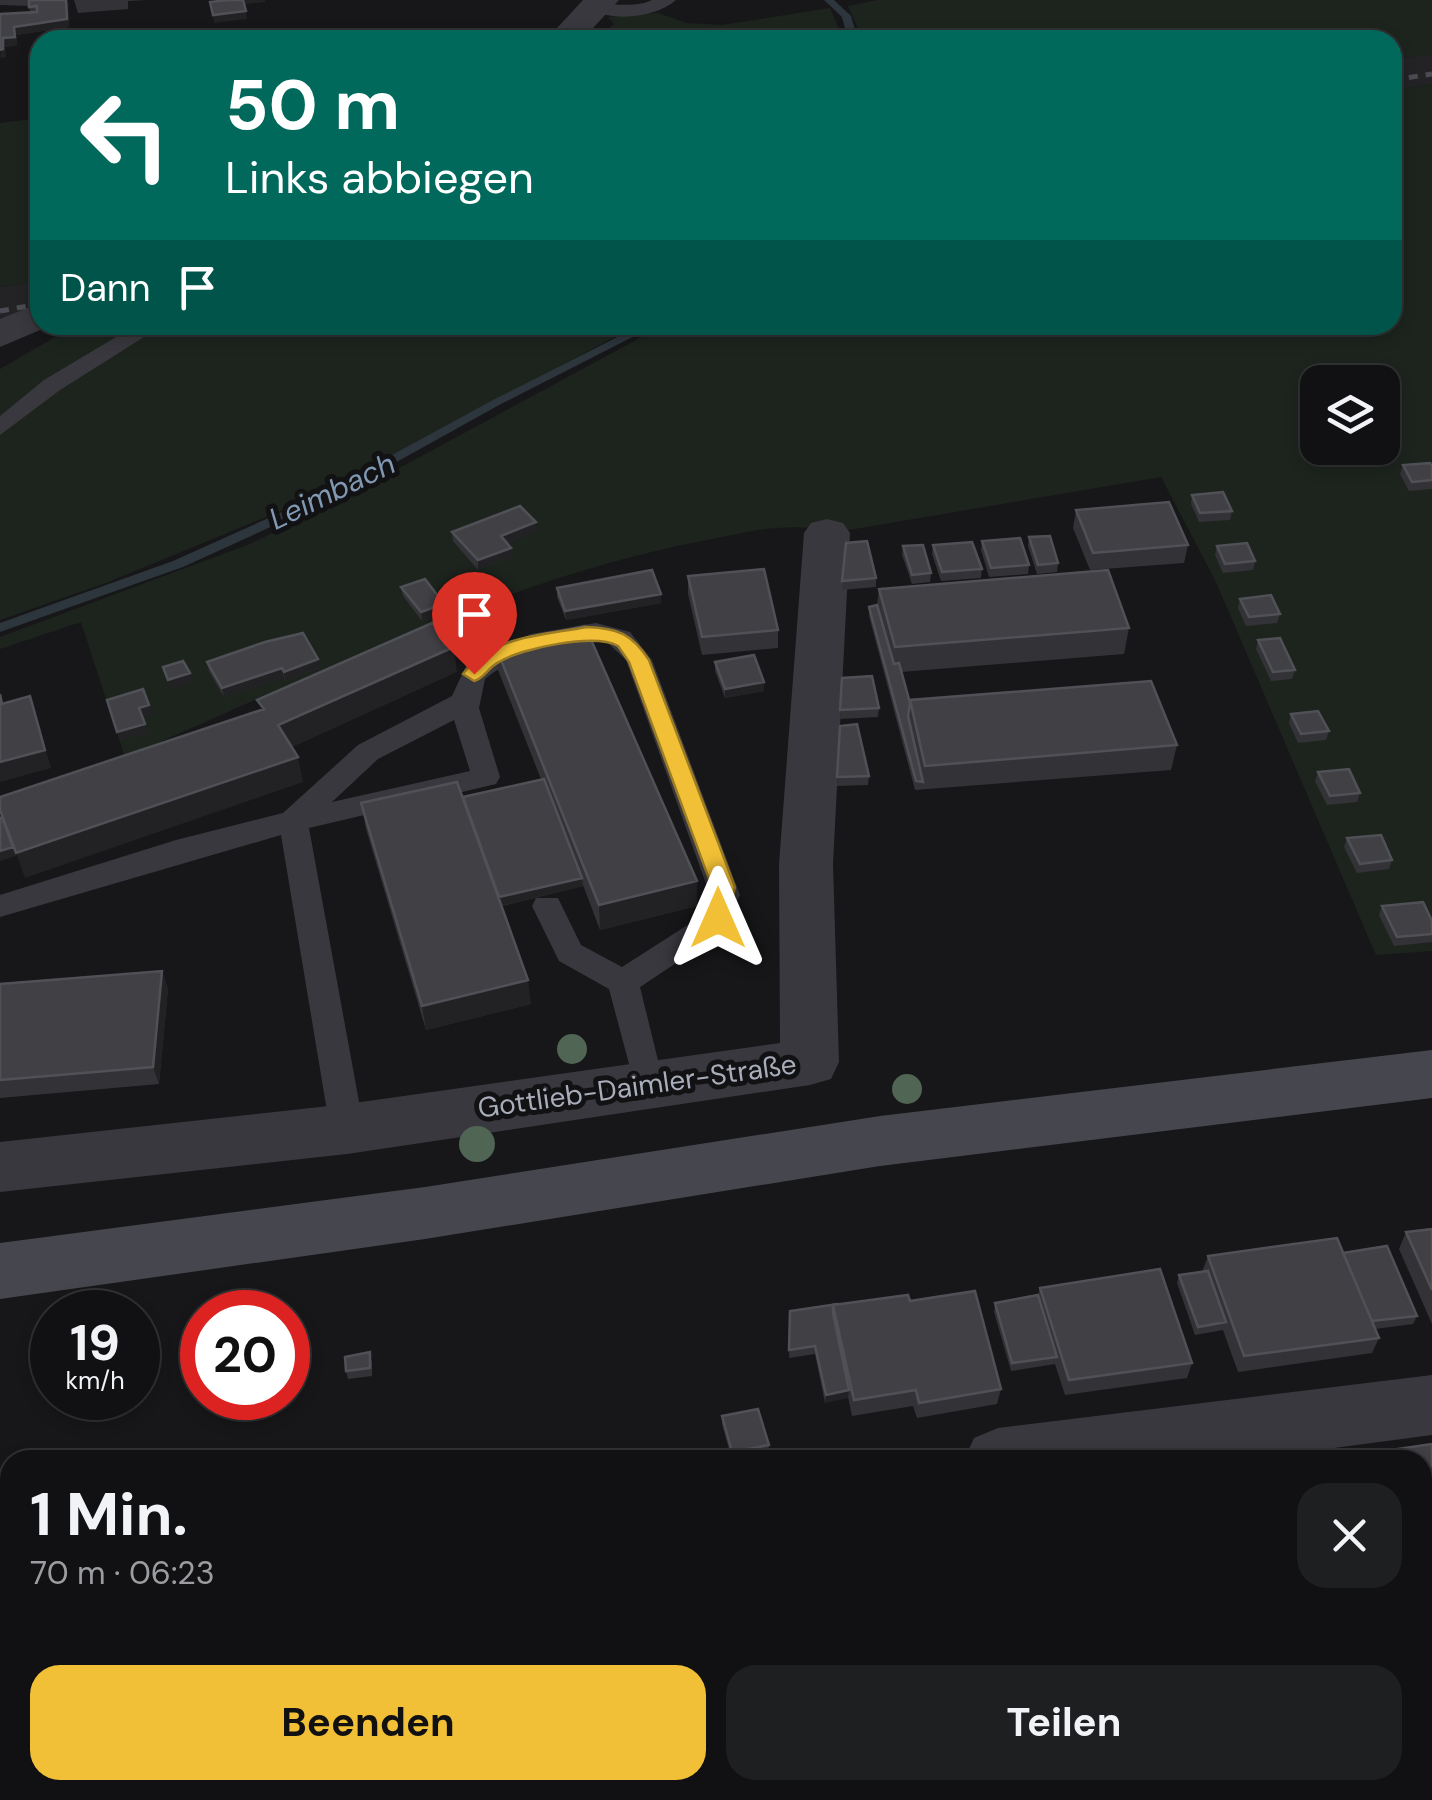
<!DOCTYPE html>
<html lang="de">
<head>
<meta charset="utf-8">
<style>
  :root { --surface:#111113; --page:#1e1f21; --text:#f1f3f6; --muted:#9c9da0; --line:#303133; --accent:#f1c037 }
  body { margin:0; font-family:"DM Sans",sans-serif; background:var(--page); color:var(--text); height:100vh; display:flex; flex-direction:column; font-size:38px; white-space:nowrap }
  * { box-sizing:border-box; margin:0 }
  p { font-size:32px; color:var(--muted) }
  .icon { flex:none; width:55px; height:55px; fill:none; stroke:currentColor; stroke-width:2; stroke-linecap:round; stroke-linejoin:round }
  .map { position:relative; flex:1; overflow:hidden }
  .panel { position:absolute; left:0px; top:1450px; width:1432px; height:350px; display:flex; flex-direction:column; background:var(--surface); border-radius:30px 30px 0 0; box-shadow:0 5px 15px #0003,0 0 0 2px var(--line) }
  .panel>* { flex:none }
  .guide { position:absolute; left:30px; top:30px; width:1372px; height:305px; border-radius:30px; box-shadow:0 5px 15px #0003,0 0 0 2px var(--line); background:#00695c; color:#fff; overflow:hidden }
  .fabs { position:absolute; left:1300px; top:365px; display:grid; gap:20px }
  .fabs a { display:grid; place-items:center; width:100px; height:100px; border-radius:20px; background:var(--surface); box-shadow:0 5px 15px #0003,0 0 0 2px var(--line); font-size:50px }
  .speed { position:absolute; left:30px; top:1290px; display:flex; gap:20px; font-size:50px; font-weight:700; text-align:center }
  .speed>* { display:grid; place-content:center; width:130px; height:130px; border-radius:50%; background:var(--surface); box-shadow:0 5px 15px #0003,0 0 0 2px var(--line); line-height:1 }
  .speed small { font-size:25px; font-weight:400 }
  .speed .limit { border:15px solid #d22; background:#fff; color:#111 }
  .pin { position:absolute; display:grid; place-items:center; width:85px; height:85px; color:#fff; margin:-102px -42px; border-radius:50% 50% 50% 0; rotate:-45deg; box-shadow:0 0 10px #0007 }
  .pin .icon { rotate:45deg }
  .me { position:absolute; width:110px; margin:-55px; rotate:0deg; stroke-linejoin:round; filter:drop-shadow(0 0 8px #0008) }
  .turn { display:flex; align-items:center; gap:35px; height:210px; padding:0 30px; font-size:45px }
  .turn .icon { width:130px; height:130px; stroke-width:2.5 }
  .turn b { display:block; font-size:70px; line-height:85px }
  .then { display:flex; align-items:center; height:95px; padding:0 30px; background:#0003; gap:20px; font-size:38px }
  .round { display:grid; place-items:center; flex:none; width:105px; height:105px; border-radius:30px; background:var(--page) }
  .head { display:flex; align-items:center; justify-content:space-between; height:170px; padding:0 30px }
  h1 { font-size:60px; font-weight:700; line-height:75px }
  .action { display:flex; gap:20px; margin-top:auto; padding:20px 30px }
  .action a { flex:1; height:115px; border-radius:30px; background:var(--accent); color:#111; font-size:40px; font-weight:700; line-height:115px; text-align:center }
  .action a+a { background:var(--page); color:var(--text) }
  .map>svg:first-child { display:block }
  .built { fill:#232326 }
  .green { fill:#1d241e; fill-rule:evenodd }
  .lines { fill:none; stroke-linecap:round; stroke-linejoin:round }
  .stream { fill:#2d353d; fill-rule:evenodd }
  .service { fill:#38383e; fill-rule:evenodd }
  .minor { fill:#38383e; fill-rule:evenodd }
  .tertiary { fill:#38383e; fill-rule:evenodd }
  .secondary { fill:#46474e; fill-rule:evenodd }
  .rail { stroke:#4b4c53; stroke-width:5; stroke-dasharray:9 8; stroke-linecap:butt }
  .tree { fill:#516554 }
  .wall { fill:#333337 }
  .shaded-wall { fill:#222225 }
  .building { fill:#404045; stroke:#505157; stroke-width:2.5 }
  .route { fill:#f1c037; stroke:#9d7d24; stroke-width:2.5 }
  .labels { text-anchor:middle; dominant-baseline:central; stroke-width:10; stroke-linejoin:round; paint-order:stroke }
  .street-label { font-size:28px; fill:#a9adb9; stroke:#121214 }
  .water-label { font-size:30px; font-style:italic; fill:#8198b3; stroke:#121214 }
</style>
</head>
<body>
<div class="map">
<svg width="1432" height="1800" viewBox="0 0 1432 1800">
  <rect width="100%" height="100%" fill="#171719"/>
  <path class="built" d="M1432,54V84L1393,90L1392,60Z
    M40,281V315L0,322V287Z"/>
  <path class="green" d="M878,0H1432V54L1393,60L1392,40H863L848,6Z
    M830,8L844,40H597L614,24L608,17L658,13L687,23L722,25Z
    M1432,84V951L1376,955L1216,582L1161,477L837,532C784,521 754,531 702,541C500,580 313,677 125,757L81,622L0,649V637L250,544L329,506L664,325H1392L1393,90ZM1318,382H1382V448H1318Z
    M40,118V281L0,287V123Z
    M76,325H637L312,498L106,583L0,620V369Z"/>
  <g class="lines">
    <path class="stream" d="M824,0H834L851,16L858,40H848L842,17Z
      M641,325H656L501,404L321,504L183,567L0,632V623L173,561L313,498L493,400Z"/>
    <path class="service" d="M652,0H676C656,18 609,23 587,7C604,0 632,10 652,0Z
      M136,325H163L60,390L0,435V416L44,380Z
      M596,623L630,632L652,660L740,895L723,932L640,987L664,1085L659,1094L648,1098L637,1094L609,989L559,961L532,906L536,898H558L581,945L622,967L700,917L710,895L626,660L607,642C564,636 518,652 485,679L479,708L500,777L496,784L309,828L364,1129L359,1139L347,1142L335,1139L330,1129L281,835L0,917V895L176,840L283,813L358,745L452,696L466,666L480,655L531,634ZM454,720L470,771L332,802L378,759Z"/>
    <path class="minor" d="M827,519L843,523L850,533L833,864L839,1062L831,1079L810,1085L347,1154L0,1192V1142L347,1104L780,1043L779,864L804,533L811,523Z
      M1432,1375V1435L1243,1460H964L974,1438L998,1428Z
      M788,1790H864V1800H788Z"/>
    <path class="tertiary" d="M583,0H619L582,40H546Z
      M40,303V325H52L0,347V319Z"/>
    <path class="secondary" d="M1432,1050V1098L880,1166L425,1239L0,1299V1243L425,1187L880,1116Z"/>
    <path class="rail" d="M1392,80L1432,74
      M0,311L40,304"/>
  </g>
  <g class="tree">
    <circle cx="572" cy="1049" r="15"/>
    <circle cx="907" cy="1089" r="15"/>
    <circle cx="477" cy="1144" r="18"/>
  </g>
  <path class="wall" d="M0,0H68L69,27L16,35L17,45L5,47L6,57L0,14L30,12L29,6L0,5Z
    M74,0H147L128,1V9L78,13Z
    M1403,465L1432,466V489L1409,491L1400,474Z
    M1192,495L1232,511L1230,520L1199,522L1191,504Z
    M1076,510L1188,545L1184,563L1090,570L1073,528Z
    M536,522V531L507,543L512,557L478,570L453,541L452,532Z
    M1029,537L1058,563L1057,572L1037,574L1028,546Z
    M982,541L1029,565L1028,574L989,577L981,550Z
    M846,543L876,578V587L842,590Z
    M933,545L982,569L981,578L941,581L932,554Z
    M903,546L931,573L930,582L912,584L902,555Z
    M1217,546L1255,561L1253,570L1223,573L1215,555Z
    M688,576L778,630V648L702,655L688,594Z
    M401,587L445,613L422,621L403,596Z
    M557,588L661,594V603L566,620L557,597Z
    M879,589L1129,628L1124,654L901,672L910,702L1177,745L1171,770L915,790L869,616V607L877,605Z
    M1240,599L1280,614L1277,623L1246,626L1238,608Z
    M1258,640L1295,670L1292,679L1271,681L1256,649Z
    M495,645L697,881V906L600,930L583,885V886L502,906L531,1004L426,1030L366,829L361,803L463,797L541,779L498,670Z
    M207,662L320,668L285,681L284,677L224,697L209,671Z
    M715,662L764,691L725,698L715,671Z
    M842,678L879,708L878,717L840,719Z
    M1291,714L1329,731L1326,740L1298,743L1289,723Z
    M840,726L869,776L868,785L837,786Z
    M1318,772L1360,793L1357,802L1327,805L1315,781Z
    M1347,838L1392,860L1389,869L1357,873L1344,847Z
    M1382,906L1432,921V942L1394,946L1379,915Z
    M162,971L168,989L159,1084L0,1098V984Z
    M1432,1229V1324L1399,1249L1406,1232Z
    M1343,1253L1417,1316L1413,1324L1375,1329L1379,1338L1372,1353L1238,1372L1223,1330L1195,1335L1177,1283L1179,1275L1202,1272L1208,1256Z
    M1040,1288L1192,1363L1187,1378L1065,1395L1055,1364L1011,1371L994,1312L995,1303L1038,1296Z
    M910,1301L1001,1389L997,1404L917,1418L913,1406L852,1416L848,1397L825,1403L815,1354L789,1358L790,1311L838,1305Z
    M372,1360V1376L348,1379L346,1371Z
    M722,1416L769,1445L768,1453L732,1460L722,1424Z
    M1432,1444V1574L1422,1575V1460Z
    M1107,1790H1250L1252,1800H1109Z
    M1387,1790H1422L1432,1800H1390Z"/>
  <path class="shaded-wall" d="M66,0H68L69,27L16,35L17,45L5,47L6,57L0,58L3,38L14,27Z
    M219,0H265V2L220,7Z
    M246,11L247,19L214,23L213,15Z
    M536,522V531L502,545L501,536Z
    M511,548L512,557L478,570V560Z
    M661,594V603L566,620L565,611Z
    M444,604L445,613L422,621L421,612Z
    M454,647L457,672L284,751L278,725Z
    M318,659L320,668L285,681L284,672Z
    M282,668L284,677L224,697L222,688Z
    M190,673L192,682L171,689L168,680Z
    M764,682V691L725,698V689Z
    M30,696L51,768L0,782V762Z
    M149,705L152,714L141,717L139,708Z
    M145,724L148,733L120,741L117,732Z
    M298,757L303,782L25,878L16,853Z
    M13,847L16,856L0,861V851Z
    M582,878L583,886L496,907L495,898Z
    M697,881V906L600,930L599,905Z
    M162,971L168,989L159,1084L153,1067Z
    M528,980L531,1004L426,1030L422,1006Z
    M849,1390L848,1398L825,1403L826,1395Z"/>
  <path class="building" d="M29,0H66L67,19L14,27L15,37L3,38V49L0,50V14L37,12V6L29,7Z
    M228,0H243L246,11L213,15L210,2Z
    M1430,463L1432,466V480L1412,482L1403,465Z
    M1223,492L1232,511L1200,513L1192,495Z
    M1169,502L1188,545L1093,553L1076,510Z
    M520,506L536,522L501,536L511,548L478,560L452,532Z
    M1050,536L1058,563L1038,565L1029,537Z
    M1020,538L1029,565L991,568L982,541Z
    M867,541L876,578L842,581L846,543Z
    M972,542L982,569L942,572L933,545Z
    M1247,543L1255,561L1225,564L1217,546Z
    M923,545L931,573L912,575L903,546Z
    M764,569L778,630L702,637L688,576Z
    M652,570L661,594L565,611L557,588Z
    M1108,570L1129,628L895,647L879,589Z
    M425,579L444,604L421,612L401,587Z
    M1271,595L1280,614L1249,617L1240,599Z
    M877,605L894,664L899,663L910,703L908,716L923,782L916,781L869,607Z
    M432,623L454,647L278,725L298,757L16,853L0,810V797L264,709L257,700Z
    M585,626L697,881L599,905L495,645Z
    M303,633L318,659L284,672L282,668L222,688L207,662L265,642Z
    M1280,638L1295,670L1273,672L1258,640Z
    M754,655L764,682L725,689L715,662Z
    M183,661L190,673L168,680L163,667Z
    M872,676L879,708L840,710L842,678Z
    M1151,681L1177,745L925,766L910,700Z
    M143,689L149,705L139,708L145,724L117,732L107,700Z
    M0,694L2,704L30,696L45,750L0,762Z
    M1318,711L1329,731L1301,734L1291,714Z
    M857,724L869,776L837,777L840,726Z
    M1349,769L1360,793L1330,796L1318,772Z
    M544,779L582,878L499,897L463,797Z
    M457,782L528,980L422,1006L361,803Z
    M2,817L13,847L0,851V818Z
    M1381,835L1392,860L1360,864L1347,838Z
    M1423,902L1432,921V934L1397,937L1382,906Z
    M162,971L153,1067L0,1080V984Z
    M1432,1229V1290L1406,1232Z
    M1337,1238L1379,1338L1244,1356L1208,1256Z
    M1387,1246L1417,1316L1372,1321L1343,1253Z
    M1160,1269L1192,1363L1069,1380L1040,1288Z
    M1208,1271L1226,1322L1198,1327L1179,1275Z
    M975,1291L1001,1389L919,1403L916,1390L854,1400L833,1305L908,1295L910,1301Z
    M1038,1295L1057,1357L1012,1363L995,1303Z
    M838,1304L833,1305V1313L849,1390L826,1395L815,1346L789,1350L790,1311Z
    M370,1352V1368L346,1371L345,1357Z
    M758,1409L769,1445L732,1452L722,1416Z
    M1432,1444V1561L1422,1562V1460H1323Z
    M1422,1700H1432V1800H1397L1394,1790H1422Z
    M579,1790H743V1800H579Z
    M895,1790H1057L1059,1800H897Z
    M1111,1790H1250L1252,1800H1113Z"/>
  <path class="route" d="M587,627C618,628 632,634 649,660L735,887L726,924L718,926L706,918L712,887L629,662L618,646C595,633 521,648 499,662C488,667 485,678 474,681L463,674C490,636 544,635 587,627Z"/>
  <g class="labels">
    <g class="street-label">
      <text transform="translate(637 1086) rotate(-8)">Gottlieb-Daimler-Straße</text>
    </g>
    <g class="water-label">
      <text transform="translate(332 491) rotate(-26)">Leimbach</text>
    </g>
  </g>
</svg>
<div class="fabs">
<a><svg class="icon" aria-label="layers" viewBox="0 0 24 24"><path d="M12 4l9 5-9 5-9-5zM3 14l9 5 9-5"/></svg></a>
</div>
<div class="speed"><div>19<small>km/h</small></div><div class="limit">20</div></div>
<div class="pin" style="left:474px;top:674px;background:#d93025"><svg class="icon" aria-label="arrive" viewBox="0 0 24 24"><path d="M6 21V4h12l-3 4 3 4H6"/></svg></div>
<svg class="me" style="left:718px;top:918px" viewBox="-20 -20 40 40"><path d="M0-17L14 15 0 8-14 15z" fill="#f1c037" stroke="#fff" stroke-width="4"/></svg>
<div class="guide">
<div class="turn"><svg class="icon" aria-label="left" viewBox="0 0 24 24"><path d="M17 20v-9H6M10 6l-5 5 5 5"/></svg><div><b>50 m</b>Links abbiegen</div></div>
<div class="then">Dann<svg class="icon" aria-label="arrive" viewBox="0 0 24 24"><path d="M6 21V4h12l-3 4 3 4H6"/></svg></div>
</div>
<section class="panel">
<div class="head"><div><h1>1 Min.</h1><p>70 m · 06:23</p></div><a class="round"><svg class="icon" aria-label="close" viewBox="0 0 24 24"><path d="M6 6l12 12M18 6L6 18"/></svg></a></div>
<div class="action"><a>Beenden</a><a>Teilen</a></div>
</section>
</div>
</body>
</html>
